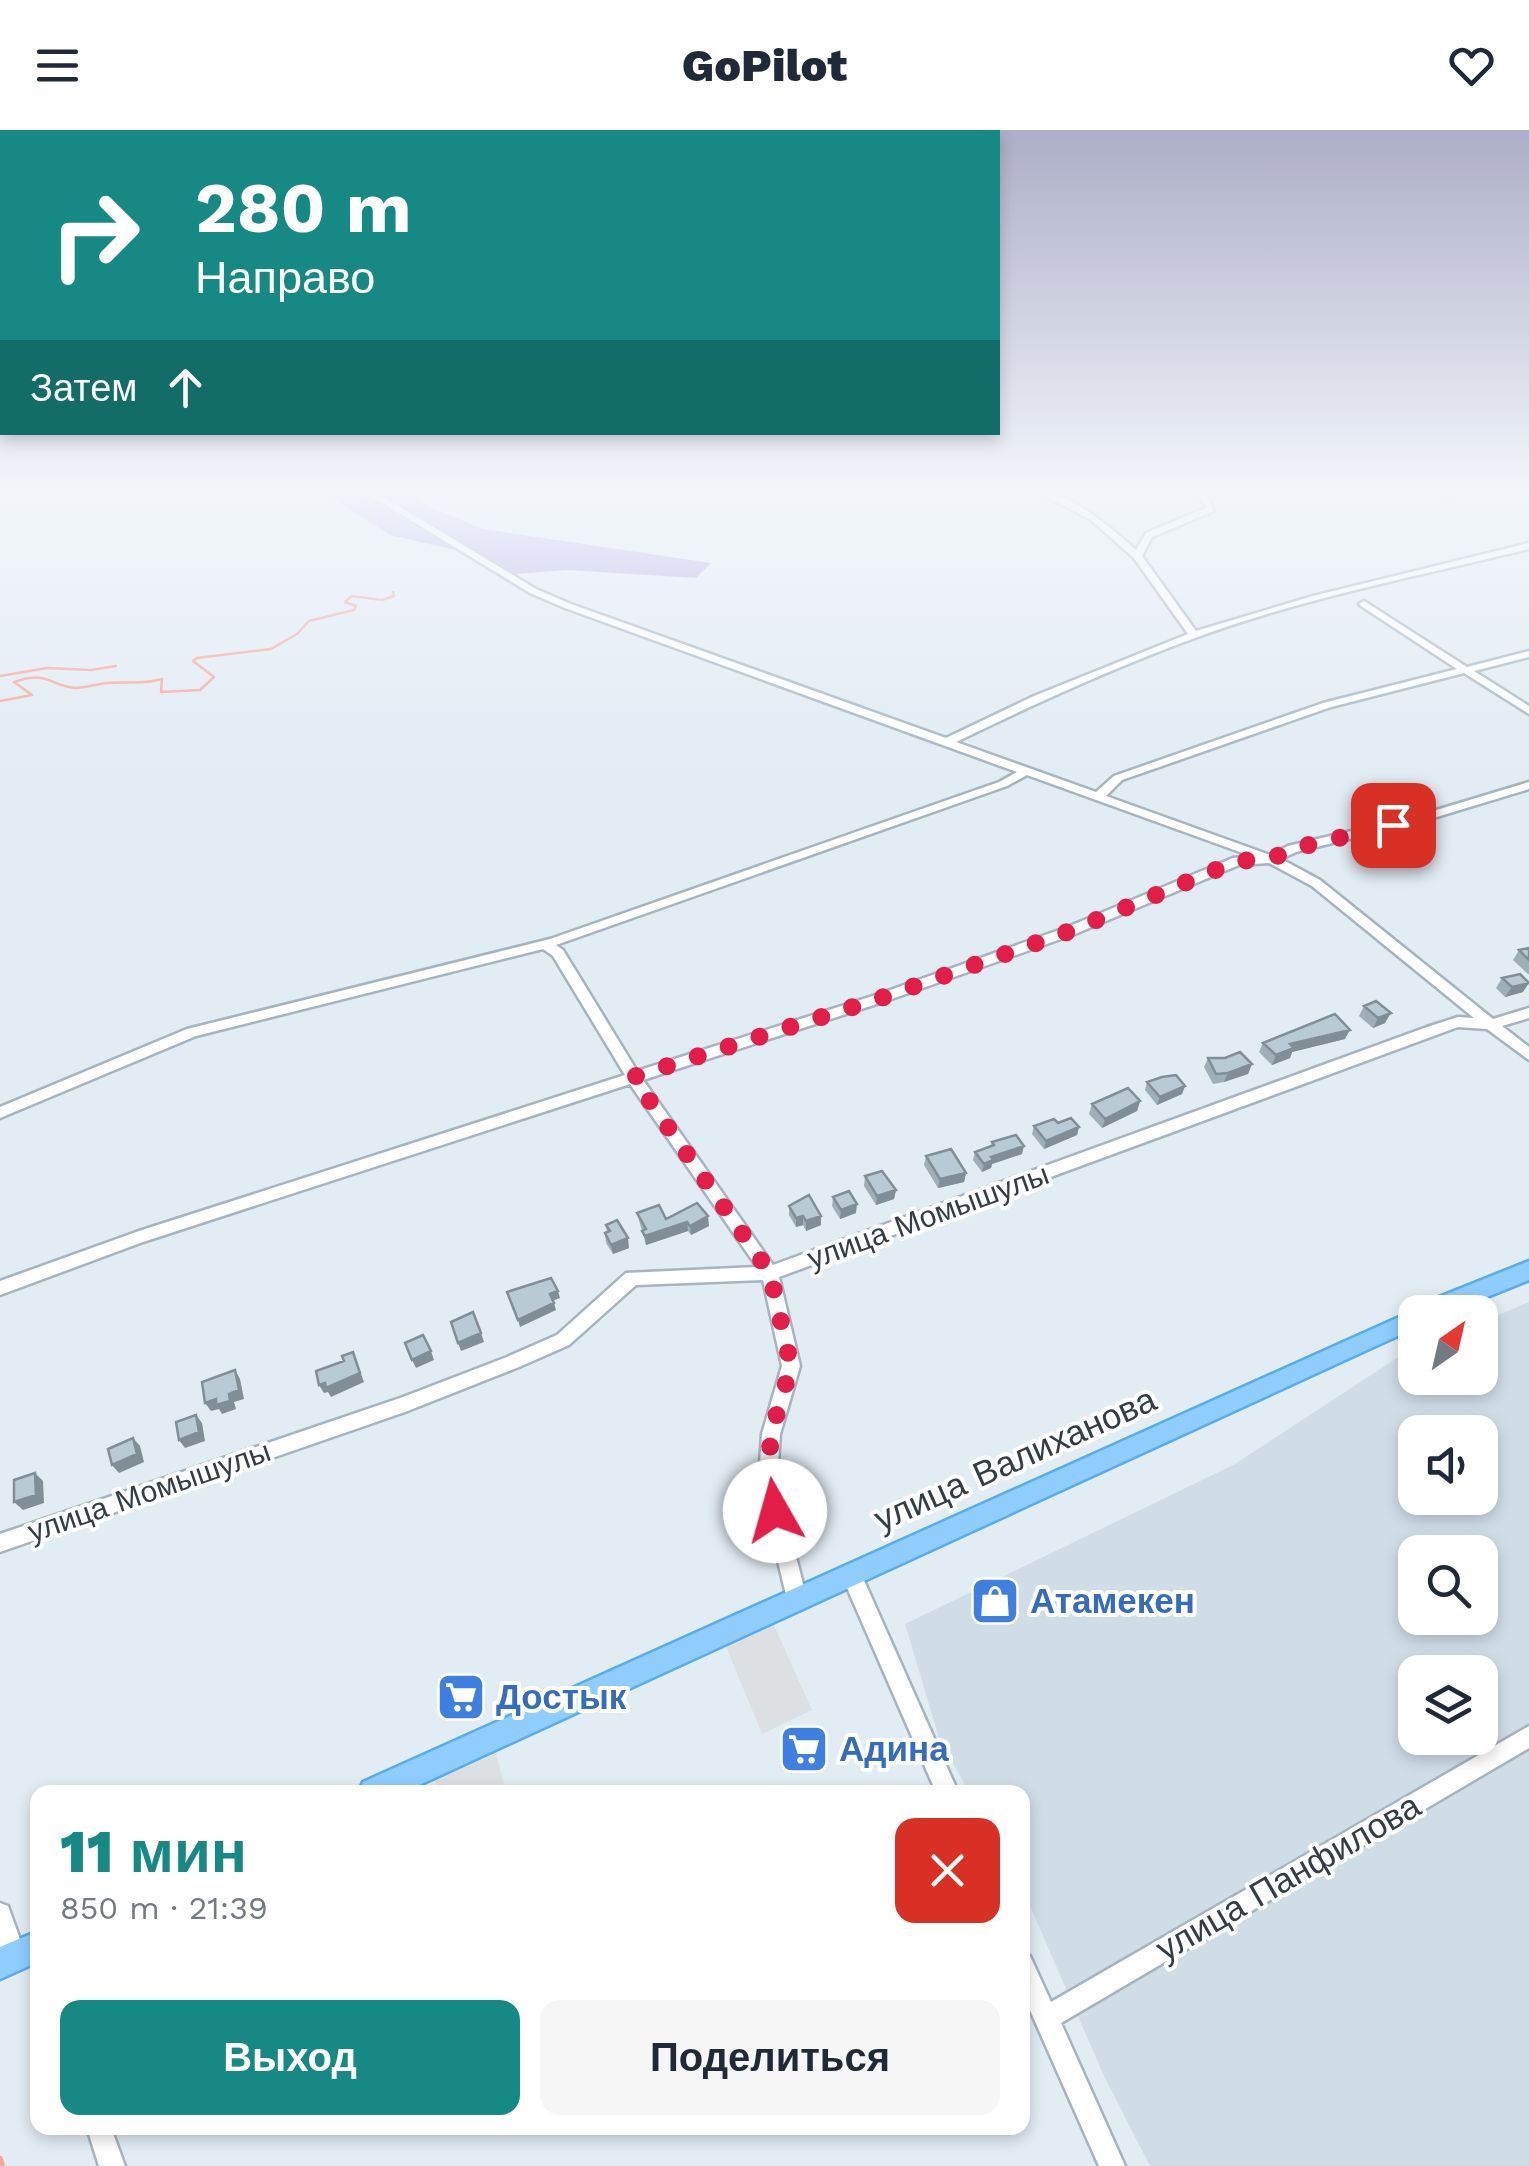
<!DOCTYPE html>
<html lang="ru">
<head>
<meta charset="utf-8">
<style>
  :root { --surface:#fff; --page:#f6f6f7; --text:#1f2937; --muted:#747a83; --accent:#178984 }
  body { margin:0; font-family:"Work Sans",sans-serif; background:var(--page); color:var(--text); height:100vh; display:flex; flex-direction:column; font-size:38px; white-space:nowrap }
  * { box-sizing:border-box; margin:0 }
  p { font-size:32px; color:var(--muted) }
  .icon { flex:none; width:55px; height:55px; fill:none; stroke:currentColor; stroke-width:2; stroke-linecap:round; stroke-linejoin:round }
  .map { position:relative; flex:1; overflow:hidden }
  .sheet { position:absolute; left:30px; top:1655px; width:1000px; height:350px; display:flex; flex-direction:column; background:var(--surface); border-radius:20px; box-shadow:0 5px 15px #0003 }
  .sheet>* { flex:none }
  .banner { position:absolute; left:0px; top:0px; width:1000px; height:305px; box-shadow:0 5px 15px #0003; background:#178984; color:#fff; overflow:hidden }
  .needle { width:65px; rotate:34deg }
  .tools { position:absolute; left:1398px; top:1165px; display:grid; gap:20px }
  .tools a { display:grid; place-items:center; width:100px; height:100px; border-radius:20px; background:var(--surface); box-shadow:0 5px 15px #0003; font-size:50px }
  .pin { position:absolute; display:grid; place-items:center; width:85px; height:85px; color:#fff; margin:-42px; border-radius:20px; box-shadow:0 5px 15px #0006 }
  .me { position:absolute; width:110px; margin:-55px; rotate:353deg; stroke-linejoin:round; filter:drop-shadow(0 0 8px #0008) }
  .turn { display:flex; align-items:center; gap:35px; height:210px; padding:0 30px; font-size:45px }
  .turn .icon { width:130px; height:130px; stroke-width:2.5 }
  .turn b { display:block; font-size:70px; line-height:85px }
  .then { display:flex; align-items:center; height:95px; padding:0 30px; background:#0003; gap:20px; font-size:38px }
  .round { display:grid; place-items:center; flex:none; width:105px; height:105px; border-radius:20px; background:var(--page) }
  .headline { display:flex; align-items:center; justify-content:space-between; height:170px; padding:0 30px }
  h1 { font-size:60px; font-weight:800; line-height:75px; color:var(--accent) }
  .action { display:flex; gap:20px; margin-top:auto; padding:20px 30px }
  .action a { flex:1; height:115px; border-radius:20px; background:var(--accent); color:#fff; font-size:40px; font-weight:800; line-height:115px; text-align:center }
  .action a+a { background:var(--page); color:var(--text) }
  header { display:flex; justify-content:space-between; align-items:center; height:130px; padding:0 30px; background:var(--surface); font-size:45px; font-weight:800 }
  .map>svg:first-child { display:block }
  .residential { fill:#d0dde7; fill-rule:evenodd }
  .green { fill:#b4a8ea }
  .parking { fill:#dce0e2 }
  .lines { fill:none; stroke-linecap:round; stroke-linejoin:round }
  .stream-far1 { stroke:#f4a699; stroke-width:2.5 }
  .stream { stroke:#f4a699; stroke-width:6 }
  .minor-casing { stroke:#a5b4be; stroke-width:5 }
  .major-casing { stroke:#58aceb; stroke-width:5 }
  .minor { fill:#fff; fill-rule:evenodd }
  .major { fill:#8fcdff; fill-rule:evenodd }
  .wall { fill:#9eafb7 }
  .shaded-wall { fill:#818e95 }
  .building { fill:#b8cbd5; stroke:#818e95; stroke-width:2.5 }
  .route { stroke:#e11d48; stroke-width:18; stroke-dasharray:0 32.4 }
  .labels { text-anchor:middle; dominant-baseline:central; stroke-width:8; stroke-linejoin:round; paint-order:stroke }
  .street-label { font-size:30px; fill:#333e44; stroke:#fff }
  .near-street-label { font-size:35px; fill:#333e44; stroke:#fff }
  .near-shop-label { font-size:35px; font-weight:bold; fill:#366cbe; stroke:#fff; text-anchor:start }
</style>
</head>
<body>
<header><svg class="icon" aria-label="menu" viewBox="0 0 24 24"><path d="M4 6h16M4 12h16M4 18h16"/></svg>GoPilot<svg class="icon" aria-label="heart" viewBox="0 0 24 24"><path d="M12 20l-8-8c-3-5 5-10 8-4 3-6 11-1 8 4z"/></svg></header>
<div class="map">
<svg width="1529" height="2036" viewBox="0 0 1529 2036">
  <rect width="100%" height="100%" fill="#e2ecf3"/>
  <path class="residential" d="M1529,1172V2036H1150L1104,1946L1023,1760L1022,1662H969L939,1608L905,1494L1235,1334L1400,1226L1415,1220V1248H1480V1193ZM1415,1302H1480V1368H1415ZM1415,1422H1480V1488H1415ZM1415,1542H1480V1608H1415Z"/>
  <path class="green" d="M319,360H363L468,423L390,405Z
    M377,360H402L429,377L483,399L711,433L696,448L567,440L515,444Z"/>
  <path class="parking" d="M773,1493L812,1580L762,1604L725,1514Z
    M496,1624L506,1662H438L435,1650Z"/>
  <g class="lines">
    <path class="stream-far1" d="M0,546L47,538L91,540L116,536
      M0,571L32,565L14,552C50,540 49,556 75,558C85,558 97,554 107,553C127,551 142,555 162,549L161,562L200,560L214,547L193,531L197,528L271,519L297,504L309,491L354,480L356,476L345,472L352,466L382,470L394,466L393,462"/>
    <path class="stream" d="M0,2029L2,2036"/>
    <g class="minor-casing">
      <path id="minor" d="M361,360H372L536,459L571,474L946,608L1034,566L1188,504L1134,428L1091,390L1034,360C1069,360 1111,398 1136,420L1146,403L1206,378L1197,360H1205L1214,381L1152,407L1142,426L1196,501L1313,466L1529,413V419C1418,446 1303,468 1195,508C1113,538 1034,574 956,612L1096,662L1114,646L1323,573L1457,539L1361,476L1359,474L1364,471L1467,537L1529,521V527L1474,541L1529,576V584L1464,543L1331,577L1122,650L1106,666L1270,725L1288,716L1423,684L1529,652V659L1430,689L1296,722L1281,729L1320,750L1493,889L1529,878V888L1502,896L1529,917V930L1487,899L1458,897L779,1147L800,1236L780,1304L778,1334L784,1381L807,1469L804,1476L797,1479L790,1476L787,1469L766,1381L760,1334L762,1304L782,1236L763,1150L636,1155L569,1215L519,1237L405,1282L0,1422V1404L403,1267L507,1227L557,1205L626,1143L757,1137L630,954L143,1112L0,1165V1151L139,1101L625,945L553,826L543,819L196,906L0,988V977L187,899L550,809L999,652L1017,642L565,478L530,463ZM1027,645L1251,726L1233,728L1065,798L876,865L637,941L563,820L556,815L1007,656ZM1269,733L1312,756L1474,888L1458,887L1427,897L773,1135L643,950L886,871L1075,804L1239,735Z
        M1449,360H1458L1449,368L1445,365Z
        M851,1434L858,1437L958,1662H936L841,1444L844,1437Z
        M1529,1596V1618L1061,1893L1125,2036H1099L1022,1862V1823L1030,1826L1051,1872Z
        M0,1773L8,1776L26,1826L22,1834L14,1838L6,1834L0,1819Z
        M87,1998H111L125,2036H99Z"/>
    </g>
    <g class="major-casing">
      <path id="major" d="M1529,1131V1150L1450,1182H1415V1198L404,1662H359L363,1652L1417,1179L1419,1175Z
        M38,1801V1832L0,1849V1817Z"/>
    </g>
    <use href="#minor" class="minor"/>
    <use href="#major" class="major"/>
  </g>
  <path class="wall" d="M1529,818V844H1528L1513,830L1519,820Z
    M1502,848L1523,862L1505,867L1496,858Z
    M1364,876L1385,893L1373,898L1359,886Z
    M1345,909L1292,922L1290,928L1272,935L1259,922L1263,913Z
    M1208,928L1252,934L1248,944L1224,952L1213,954L1204,937Z
    M1147,952L1185,956L1182,964L1157,975L1145,960Z
    M1140,971L1137,981L1102,998L1089,984L1092,974Z
    M1058,993L1079,997L1077,1005L1044,1019L1032,1004L1034,996Z
    M992,1012L1022,1024L992,1034L991,1038L982,1042L973,1030L975,1022L991,1016Z
    M926,1026L966,1043L964,1052L938,1058L924,1035Z
    M865,1046L896,1060L894,1069L876,1075L864,1056Z
    M833,1067L856,1083L840,1089L832,1076Z
    M789,1076L821,1086V1095L806,1101L803,1095L796,1097L789,1085Z
    M637,1083L666,1089L709,1096L691,1105L688,1101L646,1115Z
    M606,1095L629,1118L613,1124L606,1113L605,1103L607,1102Z"/>
  <path class="shaded-wall" d="M1529,853L1523,862L1505,867L1512,857Z
    M1391,883L1385,893L1373,898L1378,888Z
    M1350,900L1345,909L1292,922L1290,928L1272,935L1276,925L1290,914Z
    M1252,934L1248,944L1224,952L1228,943Z
    M1185,956L1182,964L1157,975L1160,967Z
    M1140,971L1137,981L1102,998L1105,989Z
    M1079,997L1077,1005L1044,1019L1046,1011Z
    M1024,1016L1022,1024L992,1034L991,1038L982,1042L984,1034L991,1027Z
    M966,1043L964,1052L938,1058L940,1049Z
    M896,1060L894,1069L876,1075L877,1066Z
    M857,1074L856,1083L840,1089L841,1080Z
    M708,1086L709,1096L691,1105L690,1096Z
    M803,1086V1095L796,1097V1088Z
    M821,1086V1095L806,1101V1091Z
    M687,1092L688,1101L646,1115L645,1106Z
    M628,1108L629,1118L613,1124L611,1115Z
    M558,1161L560,1168L552,1171L550,1164Z
    M554,1173L556,1180L520,1197L518,1190Z
    M481,1203L484,1212L461,1221L458,1213Z
    M431,1221L434,1230L416,1238L412,1230Z
    M353,1222L364,1252L331,1267L328,1262L324,1263L319,1255L325,1253Z
    M235,1240L240,1249L244,1269L234,1272L236,1279L222,1284L219,1279L211,1281L205,1273Z
    M196,1285L202,1293L205,1311L185,1318L179,1310Z
    M133,1308L140,1316L144,1332L119,1343L112,1335Z
    M35,1343L43,1351L44,1373L23,1380L14,1372Z"/>
  <path class="building" d="M1529,818V830L1519,820Z
    M1520,844L1529,853L1512,857L1502,848Z
    M1376,871L1391,883L1378,888L1364,876Z
    M1335,884L1350,900L1290,914L1294,918L1276,925L1263,913Z
    M1240,922L1252,934L1228,943L1216,944L1208,928H1225Z
    M1176,945L1185,956L1160,967L1147,952L1162,947Z
    M1128,958L1140,971L1105,989L1092,974Z
    M1071,988L1079,997L1046,1011L1034,996L1054,989L1058,993Z
    M1016,1005L1024,1016L991,1027L993,1030L984,1034L975,1022L994,1015L992,1012Z
    M951,1019L966,1043L940,1049L926,1026Z
    M882,1041L896,1060L877,1066L865,1046Z
    M849,1061L857,1074L841,1080L833,1067Z
    M809,1065L821,1086L806,1091L803,1086L796,1088L789,1076Z
    M697,1073L708,1086L690,1096L687,1092L645,1106L642,1101L646,1099L637,1083L659,1075L666,1089Z
    M617,1090L628,1108L611,1115L605,1103L610,1101L606,1095Z
    M551,1148L558,1161L550,1164L554,1173L518,1190L507,1162Z
    M473,1182L481,1203L458,1213L451,1192Z
    M423,1205L431,1221L412,1230L405,1213Z
    M353,1222L360,1243L326,1258L325,1253L319,1255L316,1241L344,1231L342,1226Z
    M235,1240L239,1260L229,1264L230,1271L216,1275V1269L205,1273L202,1252Z
    M196,1285L199,1302L179,1310L176,1292Z
    M133,1308L137,1324L112,1335L108,1319Z
    M35,1343L36,1365L14,1372V1350Z"/>
  <linearGradient id="sky" x2="0" y2="1"><stop stop-color="#adaec8"/><stop offset="0.56" stop-color="#f2f6fa"/><stop offset="1" stop-color="#f2f6fa" stop-opacity="0"/></linearGradient>
  <rect width="1529" height="645" fill="url(#sky)"/>
  <g class="lines">
    <path class="route" d="M775,1381L769,1334L771,1304L791,1236L770,1143L633,947L881,868L1070,801L1237,731L1271,729L1292,719L1393,695"/>
  </g>
  <defs>
    <g id="shop-square" transform="scale(2.5)"><rect x="-9" y="-9" width="18" height="18" rx="4" fill="#3f7fe0" stroke="#fff"/><path d="M-5-2.5h2.3a2.7 3.5 0 0 1 5.4 0H5L5.5 6h-11ZM-1.5-2.5h3a1.5 2.3 0 0 0-3 0Z" fill="#fff"/></g>
    <g id="supermarket-square" transform="scale(2.5)"><rect x="-9" y="-9" width="18" height="18" rx="4" fill="#3f7fe0" stroke="#fff"/><path d="M-6-5.5h2.5l.6 2H6L4.5 2H-2.5L-4.4-4H-6ZM-1.5 3.2a1.3 1.3 0 1 0 .1 0ZM3 3.2a1.3 1.3 0 1 0 .1 0Z" fill="#fff"/></g>
  </defs>
  <g fill-rule="evenodd">
    <use href="#shop-square" x="995" y="1471"/>
    <use href="#supermarket-square" x="461" y="1567"/>
    <use href="#supermarket-square" x="804" y="1619"/>
  </g>
  <g class="labels">
    <g class="street-label">
      <text transform="translate(928 1086) rotate(-20)">улица Момышулы</text>
      <text transform="translate(149 1361) rotate(-19)">улица Момышулы</text>
    </g>
    <g class="near-street-label">
      <text transform="translate(1015 1329) rotate(-24)">улица Валиханова</text>
      <text transform="translate(1288 1747) rotate(-30)">улица Панфилова</text>
    </g>
    <g class="near-shop-label">
      <text x="1030" y="1471">Атамекен</text>
      <text x="496" y="1567">Достык</text>
      <text x="839" y="1619">Адина</text>
    </g>
  </g>
</svg>
<div class="tools">
<a><svg class="needle" viewBox="-14 -14 28 28"><path d="M0-13l5 13h-10z" fill="#e53935"/><path d="M0 13l5-13h-10z" fill="#747a83"/></svg></a>
<a><svg class="icon" aria-label="sound" viewBox="0 0 24 24"><path d="M4 9h4l5-4v14l-5-4H4zM17 9q2 3 0 6"/></svg></a>
<a><svg class="icon" aria-label="search" viewBox="0 0 24 24"><circle cx="10" cy="10" r="6"/><path d="M15 15l6 6"/></svg></a>
<a><svg class="icon" aria-label="layers" viewBox="0 0 24 24"><path d="M12 4l9 5-9 5-9-5zM3 14l9 5 9-5"/></svg></a>
</div>
<div class="pin" style="left:1393px;top:695px;background:#d93025"><svg class="icon" aria-label="arrive" viewBox="0 0 24 24"><path d="M6 21V4h12l-3 4 3 4H6"/></svg></div>
<svg class="me" style="left:775px;top:1381px" viewBox="-20 -20 40 40"><circle r="19" fill="#fff"/><path d="M0-13L10 11 0 6-10 11z" fill="#e11d48"/></svg>
<div class="banner">
<div class="turn"><svg class="icon" aria-label="right" viewBox="0 0 24 24"><path d="M7 20v-9h11M14 6l5 5-5 5"/></svg><div><b>280 m</b>Направо</div></div>
<div class="then">Затем<svg class="icon" aria-label="ahead" viewBox="0 0 24 24"><path d="M12 20V5M6 11l6-6 6 6"/></svg></div>
</div>
<section class="sheet">
<div class="headline"><div><h1>11 мин</h1><p>850 m · 21:39</p></div><a class="round" style="background:#d93025;color:#fff"><svg class="icon" aria-label="close" viewBox="0 0 24 24"><path d="M6 6l12 12M18 6L6 18"/></svg></a></div>
<div class="action"><a>Выход</a><a>Поделиться</a></div>
</section>
</div>
</body>
</html>
